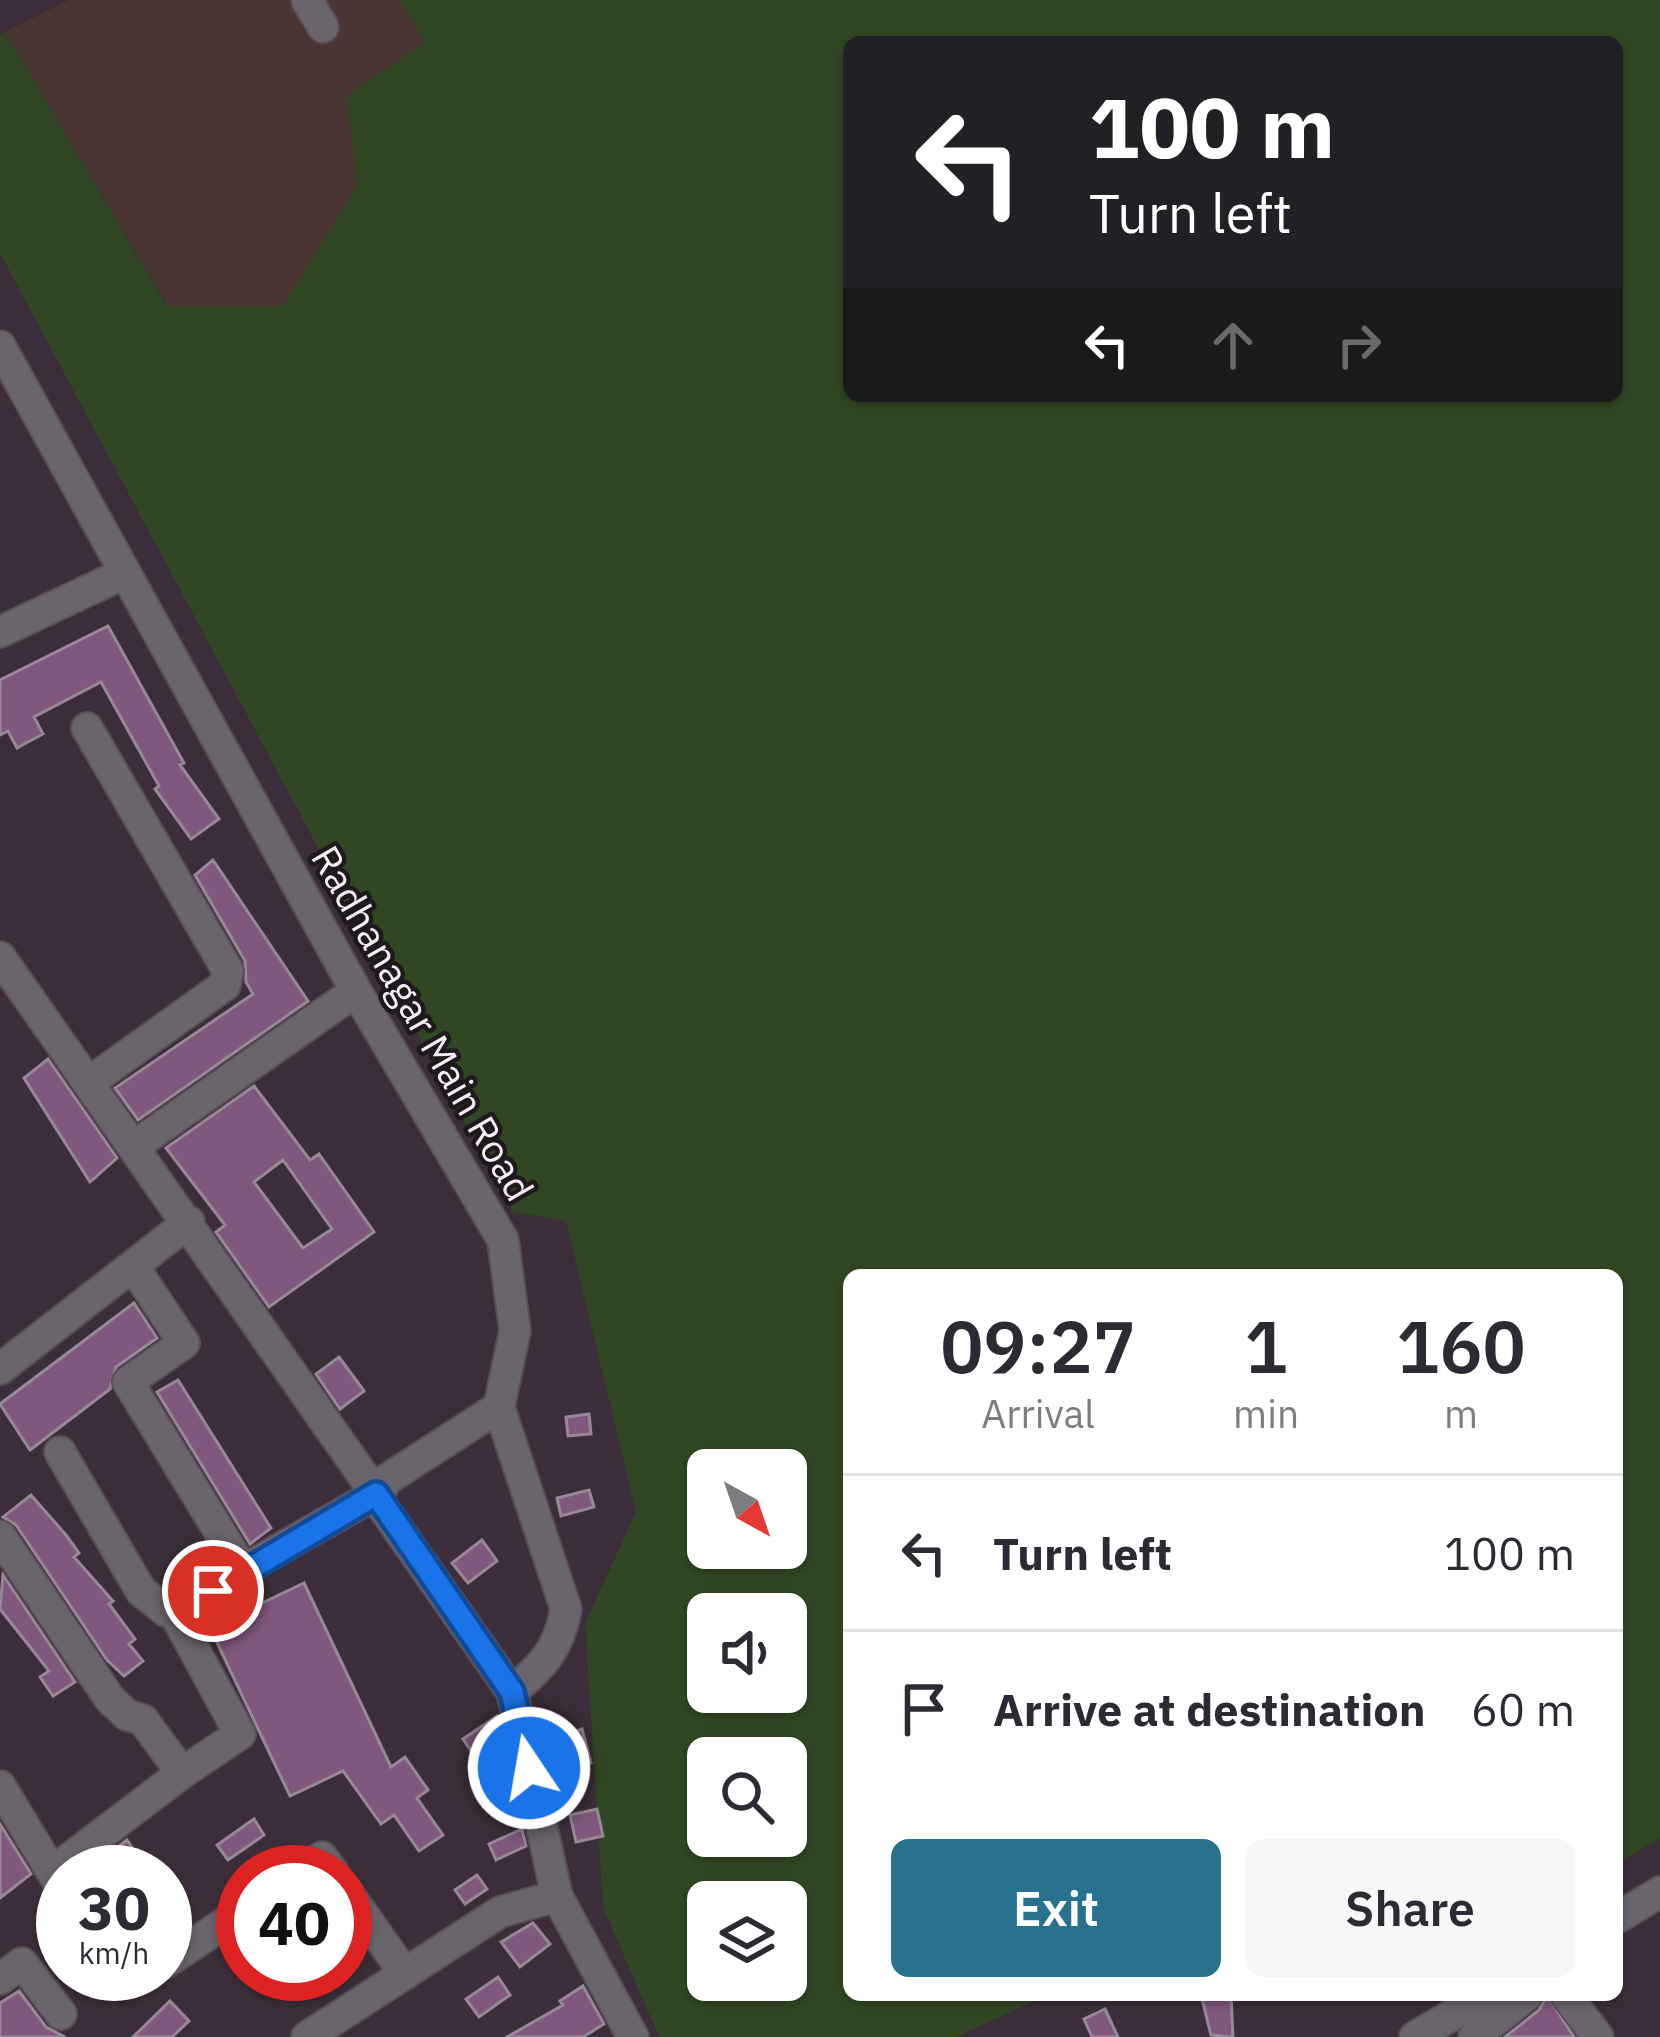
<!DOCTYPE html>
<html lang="en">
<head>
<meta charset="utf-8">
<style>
  :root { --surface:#fff; --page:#f7f7f7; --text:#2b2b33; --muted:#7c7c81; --line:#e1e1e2; --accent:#29728e }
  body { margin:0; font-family:"IBM Plex Sans",sans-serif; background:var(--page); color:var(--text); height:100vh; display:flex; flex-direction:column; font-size:45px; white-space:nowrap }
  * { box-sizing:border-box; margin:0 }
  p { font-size:39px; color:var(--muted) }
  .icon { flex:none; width:66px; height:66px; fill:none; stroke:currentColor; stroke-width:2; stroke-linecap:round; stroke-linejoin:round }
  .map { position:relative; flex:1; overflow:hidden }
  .details { position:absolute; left:843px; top:1269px; width:780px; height:732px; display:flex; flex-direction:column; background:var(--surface); border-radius:18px; box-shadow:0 3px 9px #0004 }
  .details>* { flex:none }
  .guide { position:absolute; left:843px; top:36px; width:780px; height:366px; border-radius:18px; box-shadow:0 3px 9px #0004; background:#202124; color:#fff; overflow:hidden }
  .needle { width:78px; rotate:140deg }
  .buttons { position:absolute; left:687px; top:1449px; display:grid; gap:24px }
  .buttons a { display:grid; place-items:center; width:120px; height:120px; border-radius:18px; background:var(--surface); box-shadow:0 3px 9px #0004; font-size:60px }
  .speed { position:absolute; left:36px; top:1845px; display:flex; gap:24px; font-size:60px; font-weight:700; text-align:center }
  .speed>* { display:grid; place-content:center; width:156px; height:156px; border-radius:50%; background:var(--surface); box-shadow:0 3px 9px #0004; line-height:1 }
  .speed small { font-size:30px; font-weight:400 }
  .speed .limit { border:18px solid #d22; background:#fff; color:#111 }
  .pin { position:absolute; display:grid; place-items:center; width:102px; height:102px; color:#fff; margin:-51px; border:6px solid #fff; border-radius:50%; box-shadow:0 3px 12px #0007 }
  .me { position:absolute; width:132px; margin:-66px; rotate:348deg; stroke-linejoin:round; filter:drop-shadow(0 0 9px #0008) }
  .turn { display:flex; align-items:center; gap:42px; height:252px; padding:0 48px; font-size:54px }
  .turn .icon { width:156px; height:156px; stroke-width:2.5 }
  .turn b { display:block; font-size:84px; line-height:102px }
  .lanes { display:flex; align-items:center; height:114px; padding:0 48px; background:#0003; justify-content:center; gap:60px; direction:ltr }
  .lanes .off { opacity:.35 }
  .eta { display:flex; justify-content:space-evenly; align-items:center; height:204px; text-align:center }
  .eta b { font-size:72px; font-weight:600; line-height:84px }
  .button { display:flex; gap:24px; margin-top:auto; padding:24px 48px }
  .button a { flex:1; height:138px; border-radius:18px; background:var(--accent); color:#fff; font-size:48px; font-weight:600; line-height:138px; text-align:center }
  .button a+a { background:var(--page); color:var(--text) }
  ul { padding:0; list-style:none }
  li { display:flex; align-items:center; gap:36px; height:156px; padding:0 48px; border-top:3px solid var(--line) }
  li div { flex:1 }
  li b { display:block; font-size:45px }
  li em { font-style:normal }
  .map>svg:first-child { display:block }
  .industrial { fill:#493531 }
  .green { fill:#314723; fill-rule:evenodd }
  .building { fill:#80587d; stroke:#978896; stroke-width:3; fill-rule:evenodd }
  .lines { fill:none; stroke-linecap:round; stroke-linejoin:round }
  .minor-casing { stroke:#594d58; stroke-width:34 }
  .minor { stroke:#6a656c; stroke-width:30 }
  .route-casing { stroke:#114b97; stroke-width:30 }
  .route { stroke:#1a73e8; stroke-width:21 }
  .labels { text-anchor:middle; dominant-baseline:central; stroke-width:9; stroke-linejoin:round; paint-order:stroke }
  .street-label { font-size:39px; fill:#f7eef6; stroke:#1f191e }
</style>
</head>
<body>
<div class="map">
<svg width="1660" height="2037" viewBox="0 0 1660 2037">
  <rect width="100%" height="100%" fill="#3b2e3a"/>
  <path class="industrial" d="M69,0H400L426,42L346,97L358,184L284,306H168L5,32Z"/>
  <path class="green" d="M400,0H1660V1838L1617,1864V1275H849V1995H1047L956,2037H659L603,1907L585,1624L636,1512L566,1221L513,1212L0,253V35L5,32L167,306H283L358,184L346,97L425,42ZM849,42H1617V396H849ZM708,1470H786V1548H708ZM708,1614H786V1692H708ZM708,1758H786V1836H708ZM708,1902H786V1980H708Z"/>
  <path class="building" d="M108,626L184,763L180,765L219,819L191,839L155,789L159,786L101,682L34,717L43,734L17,748L8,731L0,735V680Z
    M213,860L308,1001L138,1120L115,1088L253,994L246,982L245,961L195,875Z
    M48,1059L117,1158L90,1182L24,1078Z
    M254,1086L310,1160L319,1154L374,1232L269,1307L216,1232L225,1225L166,1148ZM283,1160L332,1229L303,1248L254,1182Z
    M134,1303L157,1338L116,1367L110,1389L30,1450L0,1404Z
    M339,1357L364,1391L340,1409L316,1374Z
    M178,1380L271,1528L250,1544L157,1392Z
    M589,1414L591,1434L568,1436L566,1417Z
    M589,1490L594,1507L561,1516L557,1498Z
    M31,1495L66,1535L79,1553L74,1557L113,1601L109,1604L135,1639L129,1644L143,1661L124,1676L107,1660L16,1525L3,1517Z
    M482,1540L497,1561L468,1583L452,1563Z
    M3,1575L75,1682L53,1696L40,1677L49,1671L0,1609Z
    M304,1583L391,1767L405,1757L428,1790L417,1798L443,1835L419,1851L394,1815L381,1824L343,1771L290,1796L210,1628Z
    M497,1716L511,1779L476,1790L469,1766L479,1763L463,1739Z
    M582,1729L591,1763L564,1771L554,1738Z
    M597,1809L603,1836L576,1842L570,1815Z
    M254,1819L264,1835L228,1860L217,1845Z
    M0,1824L31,1874L0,1898Z
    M522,1829L526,1846L496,1860L489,1844Z
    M127,1840L142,1862L128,1872H107L99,1861Z
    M477,1875L487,1889L465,1904L455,1890Z
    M533,1923L550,1944L520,1967L501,1942Z
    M498,1977L510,1995L479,2017L466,1999Z
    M583,1986L604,2024L583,2037H507L563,2005L560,2001Z
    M19,1991L46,2027L65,2037H0V2003Z
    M1201,1995H1231L1233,2037L1211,2035Z
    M1547,1995L1574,2037H1505L1539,2010Z
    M170,2001L189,2021L172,2037H133Z
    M1105,2009L1118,2037H1092L1084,2019Z"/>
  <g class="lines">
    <g class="minor-casing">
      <path id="minor" d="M307,0L323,27
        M0,346L356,991L503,1240L515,1331L499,1407L386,1480L377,1499L512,1692L557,1896L633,2037
        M0,632L125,573
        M87,728L228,971L225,985L91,1081
        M0,957L376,1494L243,1570
        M136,1145L356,991
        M133,1266L184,1343L128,1382L243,1570L177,1618L240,1734L182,1773
        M0,1369L189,1222
        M499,1407L566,1609C559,1650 542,1666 512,1692
        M60,1452L141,1591L166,1611H182
        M0,1536L110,1699L127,1715L143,1720L182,1773L52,1872
        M0,1786L63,1890
        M300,1872L322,1857L333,1872
        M345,1889L405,1974
        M1617,1918L1660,1892
        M165,1963L243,1911
        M118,1974L130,1982L149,1974
        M0,1979L22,1963L61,2014
        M1566,1995L1598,2037
        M307,2037L500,1912L557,1896
        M1415,2037L1486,1995
        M1474,2037L1527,1995"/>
    </g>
    <use href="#minor" class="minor"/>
  </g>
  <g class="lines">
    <g class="route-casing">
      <path id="route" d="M213,1591L376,1494L512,1692L529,1768"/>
    </g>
    <use href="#route" class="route"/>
  </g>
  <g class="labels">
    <g class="street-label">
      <text transform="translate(423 1023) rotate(60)">Radhanagar Main Road</text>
    </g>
  </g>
</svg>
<div class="buttons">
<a><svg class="needle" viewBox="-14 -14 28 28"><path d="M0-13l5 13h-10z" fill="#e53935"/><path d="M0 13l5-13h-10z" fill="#7c7c81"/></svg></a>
<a><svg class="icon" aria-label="sound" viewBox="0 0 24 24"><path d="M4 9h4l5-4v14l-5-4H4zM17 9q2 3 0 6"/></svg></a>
<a><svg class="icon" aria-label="search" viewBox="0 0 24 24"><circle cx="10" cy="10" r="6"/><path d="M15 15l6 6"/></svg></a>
<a><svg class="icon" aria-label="layers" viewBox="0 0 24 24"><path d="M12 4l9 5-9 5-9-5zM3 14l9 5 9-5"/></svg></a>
</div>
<div class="speed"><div>30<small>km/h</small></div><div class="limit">40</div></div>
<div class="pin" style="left:213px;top:1591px;background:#d93025"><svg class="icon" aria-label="arrive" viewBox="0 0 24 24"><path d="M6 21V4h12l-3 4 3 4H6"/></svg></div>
<svg class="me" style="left:529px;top:1768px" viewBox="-20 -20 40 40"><circle r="17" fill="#1a73e8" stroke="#fff" stroke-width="3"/><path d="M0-11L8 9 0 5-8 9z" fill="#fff"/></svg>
<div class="guide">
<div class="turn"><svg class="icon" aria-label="left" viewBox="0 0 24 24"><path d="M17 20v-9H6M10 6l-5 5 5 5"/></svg><div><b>100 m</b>Turn left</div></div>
<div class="lanes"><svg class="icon" aria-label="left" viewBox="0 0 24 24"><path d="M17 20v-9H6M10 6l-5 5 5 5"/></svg><svg class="icon off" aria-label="ahead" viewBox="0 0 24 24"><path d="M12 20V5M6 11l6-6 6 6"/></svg><svg class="icon off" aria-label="right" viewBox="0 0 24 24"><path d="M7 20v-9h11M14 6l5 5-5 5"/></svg></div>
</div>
<section class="details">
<div class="eta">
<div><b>09:27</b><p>Arrival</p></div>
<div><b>1</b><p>min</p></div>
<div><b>160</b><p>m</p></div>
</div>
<ul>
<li><svg class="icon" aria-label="left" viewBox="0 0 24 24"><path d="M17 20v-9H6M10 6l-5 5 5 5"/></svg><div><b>Turn left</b></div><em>100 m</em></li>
<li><svg class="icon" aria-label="arrive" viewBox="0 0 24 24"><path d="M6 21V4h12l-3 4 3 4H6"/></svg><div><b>Arrive at destination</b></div><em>60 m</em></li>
</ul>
<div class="button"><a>Exit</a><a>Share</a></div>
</section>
</div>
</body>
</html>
